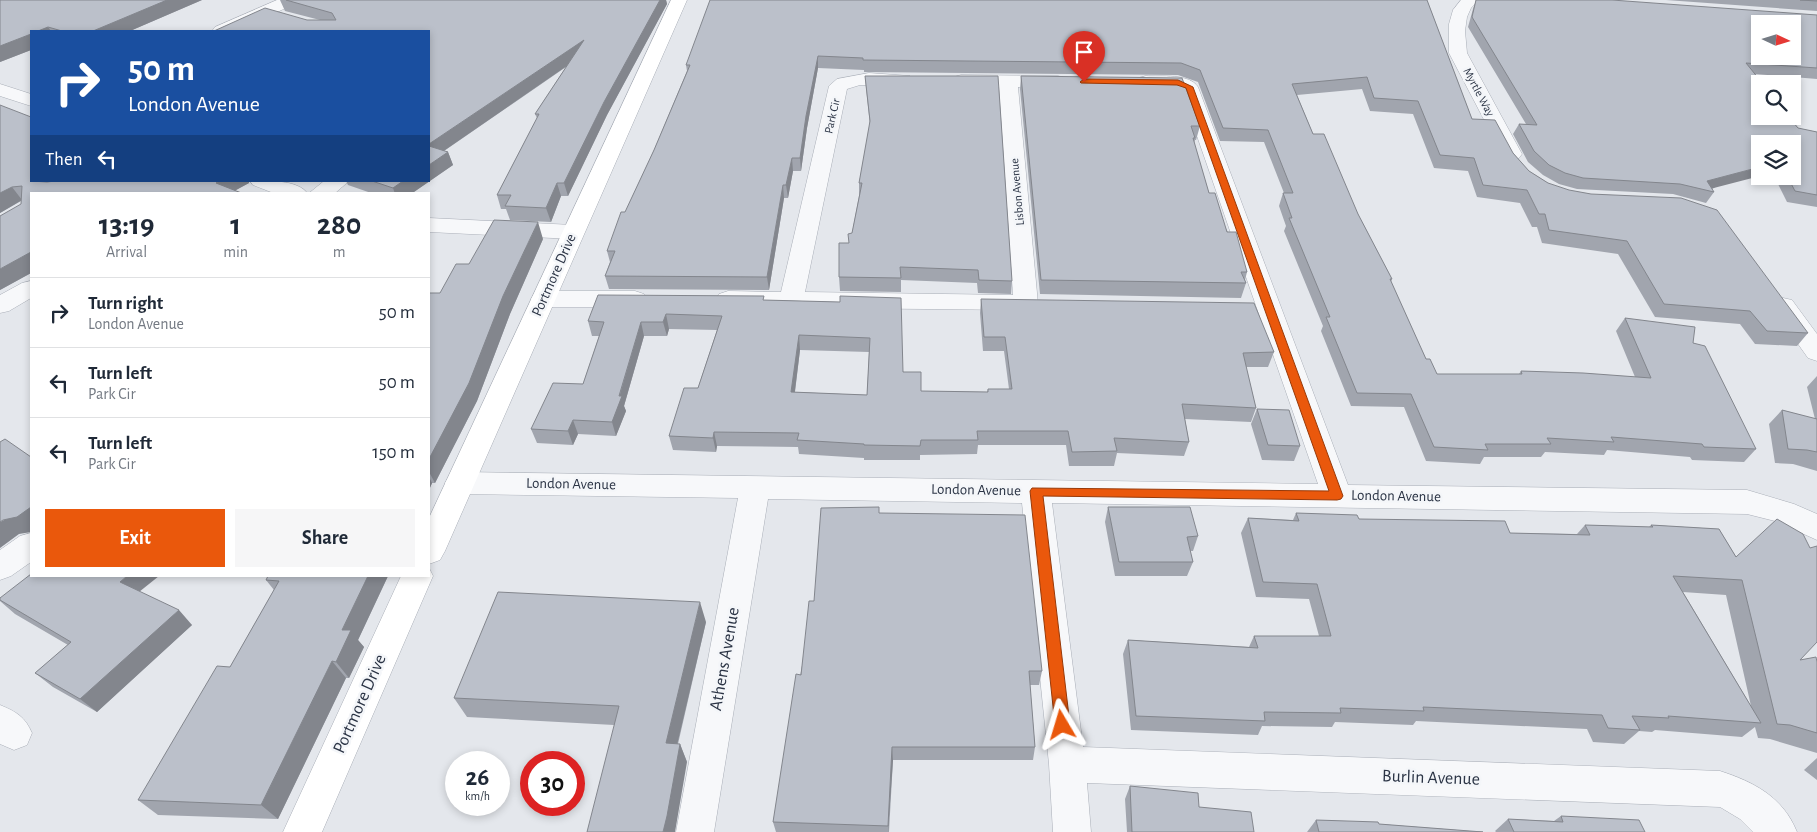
<!DOCTYPE html>
<html lang="en">
<head>
<meta charset="utf-8">
<style>
  :root { --surface:#fff; --page:#f6f6f7; --text:#1f2937; --muted:#747a83; --line:#e0e1e3; --accent:#ea580c }
  body { margin:0; font-family:"Alegreya Sans",sans-serif; background:var(--page); color:var(--text); height:100vh; display:flex; flex-direction:column; font-size:19px; white-space:nowrap }
  * { box-sizing:border-box; margin:0 }
  p { font-size:16px; color:var(--muted) }
  .icon { flex:none; width:28px; height:28px; fill:none; stroke:currentColor; stroke-width:2; stroke-linecap:round; stroke-linejoin:round }
  .map { position:relative; flex:1; overflow:hidden }
  .drawer { position:absolute; left:30px; top:192px; width:400px; height:385px; display:flex; flex-direction:column; background:var(--surface); border-radius:0px; box-shadow:0 2px 8px #0003 }
  .drawer>* { flex:none }
  .top-card { position:absolute; left:30px; top:30px; width:400px; height:152px; border-radius:0px; box-shadow:0 2px 8px #0003; background:#1a4fa0; color:#fff; overflow:hidden }
  .needle { width:32px; rotate:94deg }
  .fabs { position:absolute; left:1751px; top:15px; display:grid; gap:10px }
  .fabs a { display:grid; place-items:center; width:50px; height:50px; border-radius:0px; background:var(--surface); box-shadow:0 2px 8px #0003; font-size:25px }
  .speed { position:absolute; left:445px; top:751px; display:flex; gap:10px; font-size:25px; font-weight:700; text-align:center }
  .speed>* { display:grid; place-content:center; width:65px; height:65px; border-radius:50%; background:var(--surface); box-shadow:0 2px 8px #0003; line-height:1 }
  .speed small { font-size:12px; font-weight:400 }
  .speed .limit { border:8px solid #d22; background:#fff; color:#111 }
  .pin { position:absolute; display:grid; place-items:center; width:42px; height:42px; color:#fff; margin:-51px -21px; border-radius:50% 50% 50% 0; rotate:-45deg; box-shadow:0 0 5px #0007 }
  .pin .icon { rotate:45deg }
  .me { position:absolute; width:55px; margin:-28px; rotate:353deg; stroke-linejoin:round; filter:drop-shadow(0 0 4px #0008) }
  .turn { display:flex; align-items:center; gap:18px; height:105px; padding:0 15px; font-size:22px }
  .turn .icon { width:65px; height:65px; stroke-width:2.5 }
  .turn b { display:block; font-size:35px; line-height:42px }
  .then { display:flex; align-items:center; height:48px; padding:0 15px; background:#0003; gap:10px; font-size:19px }
  .eta { display:flex; justify-content:space-evenly; align-items:center; height:85px; text-align:center }
  .eta b { font-size:30px; font-weight:700; line-height:35px }
  .action { display:flex; gap:10px; margin-top:auto; padding:10px 15px }
  .action a { flex:1; height:58px; border-radius:0px; background:var(--accent); color:#fff; font-size:20px; font-weight:700; line-height:58px; text-align:center }
  .action a+a { background:var(--page); color:var(--text) }
  ul { padding:0; list-style:none }
  li { display:flex; align-items:center; gap:15px; height:70px; padding:0 15px; border-top:1px solid var(--line) }
  li div { flex:1 }
  li b { display:block; font-size:19px }
  li em { font-style:normal }
  .map>svg:first-child { display:block }
  .lines { fill:none; stroke-linecap:round; stroke-linejoin:round }
  .street-casing { stroke:#a9aeb7; stroke-width:1 }
  .secondary-casing { stroke:#a9aeb7; stroke-width:1 }
  .street { fill:#f7f8fa; fill-rule:evenodd }
  .secondary { fill:#fff; fill-rule:evenodd }
  .wall { fill:#a1a5ae; fill-rule:evenodd }
  .shaded-wall { fill:#83868d }
  .building { fill:#bbc0ca; stroke:#83868d; fill-rule:evenodd }
  .route { fill:#ea580c; stroke:#983908 }
  .labels { text-anchor:middle; dominant-baseline:central; stroke-width:5; stroke-linejoin:round; paint-order:stroke }
  .far-street-label { font-size:12px; fill:#2b3445; stroke:#f4f6f9 }
  .street-label { font-size:15px; fill:#2b3445; stroke:#f4f6f9 }
  .near-street-label { font-size:18px; fill:#2b3445; stroke:#f4f6f9 }
</style>
</head>
<body>
<div class="map">
<svg width="1817" height="832" viewBox="0 0 1817 832">
  <rect width="100%" height="100%" fill="#e4e7ec"/>
  <g class="lines">
    <g class="street-casing">
      <path id="street" d="M277,0H299L297,3L235,31H212L215,27Z
        M1461,0H1479L1471,8L1467,17L1465,31L1467,53L1522,154L1519,158L1512,160L1505,158L1502,154L1449,53V24L1453,10Z
        M869,73L910,76L912,80L910,84L903,86L860,85L847,89L805,292L1013,295L999,87L954,85L952,81L954,77L961,75L1058,76L1065,78L1067,82L1065,86L1018,87L1038,304L1035,310L1026,312L1020,310L728,307L719,304L716,299L719,294L728,291L781,292L829,86L837,79Z
        M1146,76C1161,77 1189,73 1198,87L1348,485L1747,490L1794,504L1817,514V540L1775,521L1747,514L1052,503L1083,747L1720,771C1754,782 1783,797 1797,832H1753L1740,819L1720,807L1087,783L1091,832H1053L1049,764L1022,503L768,499L714,832H676L738,498L460,494L450,491L445,483L450,475L460,472L1318,484L1181,90L1139,86L1137,82L1139,78Z
        M0,84L31,94V106L0,96Z
        M250,181C266,181 298,179 308,194L324,181H349L334,194H276L253,185Z
        M429,218L573,225L581,227L584,232L581,237L573,239L429,232Z
        M31,281V298L9,311L0,313V295L22,283Z
        M543,291H635L644,294L647,299L644,304L635,307H543L534,304L531,299L534,294Z
        M1783,298L1792,300L1817,334V361L1808,358L1771,306L1774,300Z
        M31,533V562L11,576L0,580V550L20,536Z
        M0,705C17,712 25,717 32,733L27,745L14,750L0,744Z"/>
    </g>
    <g class="secondary-casing">
      <path id="secondary" d="M671,0H687L445,551L440,560L429,564V518Z
        M429,568L433,576L322,832H283L401,576H429Z"/>
    </g>
    <use href="#street" class="street"/>
    <use href="#secondary" class="secondary"/>
  </g>
  <path class="wall" d="M0,0H202L130,31H31V50L0,62Z
    M280,0H666L667,4L607,115L568,196H561L551,222L510,220L506,209H501L497,195L537,118L535,114L566,67L444,151L448,152L453,165L411,194H374L348,185L346,181H429L307,20H320L285,11Z
    M1427,0L1472,119L1513,153L1529,171L1548,183L1808,333L1797,346L1755,344L1740,324L1655,317L1618,254L1542,243L1537,227H1532L1520,203L1477,197L1468,171L1434,168L1413,114L1370,111L1362,89L1297,95L1313,134L1358,214L1392,279L1391,282L1426,359L1437,374H1519L1521,371L1635,377L1616,331L1625,318L1693,343L1756,449L1744,462L1692,460L1690,457L1607,450L1604,455L1545,452L1541,457H1484L1480,464L1426,461L1404,407L1351,406L1321,331L1323,326L1284,231L1286,226L1279,206L1283,193H1284L1264,142L1220,141L1198,82L1178,75L864,72V70L818,68L807,128L801,171H793L788,198H784L769,290L609,289L605,276L610,262L607,251L654,150L687,71L686,65Z
    M1476,0L1817,15V79L1755,74L1798,128L1817,132V207L1787,202L1774,176H1792V144L1712,189L1714,192L1706,203L1673,194L1577,189L1559,184L1543,175L1528,162L1513,134L1519,124H1526L1468,27L1473,9Z
    M1666,0H1817V11Z
    M865,76L1012,281L1011,294L978,293L977,283L901,280V292L840,291L839,277L852,233L859,196V183L870,125L866,88Z
    M1021,76L1200,126L1196,140H1195L1194,143L1209,193L1247,272L1245,280L1246,283L1241,298L1040,294L1020,89Z
    M0,105L31,181L249,183L235,190L31,194V273L0,290L21,204V201L0,213Z
    M543,239L510,314L477,401L435,483H432L429,490V293H440Z
    M981,299L1274,352L1268,367H1246L1256,408L1251,422L1185,419L1189,442L1184,456L1117,453L1114,466H1069L1066,445H978L977,454L920,455V460H864V458L799,454L798,447L717,446L716,452L673,450L669,436L698,388L717,330L669,329L667,336H644L624,406L626,411L616,436L578,434L573,445L537,443L531,429L583,384L599,336H592L588,321L764,300L840,302L921,391L987,392L988,389H1009L1004,351H983L980,313ZM800,350L869,352L867,395L795,392Z
    M1817,376V471L1793,464L1775,463L1769,424L1782,410L1815,419L1807,387Z
    M1257,409L1300,446L1294,461L1262,460L1251,424Z
    M1108,507L1198,536L1193,551H1190L1193,562L1187,576H1115L1105,522Z
    M879,513L1042,671L1039,685H1030L1035,747L1033,760H893L889,832H776L773,822L814,601Z
    M1296,513L1510,533L1577,534L1585,525L1649,527L1651,525L1719,529L1800,660L1817,662V753L1770,739L1758,738L1755,727L1742,737L1655,730L1652,732L1639,731L1624,744L1593,742L1587,729L1416,721L1413,725L1335,722L1332,727L1262,726L1258,735L1131,730L1123,654L1128,640L1249,647L1254,636H1319L1309,599L1256,597L1241,533L1248,518L1293,520ZM1683,592L1726,595L1751,706Z
    M388,576L358,640L364,647L349,678H346L278,819L158,815L138,800L230,667L274,590L266,580Z
    M140,592L192,625L97,712L53,687L35,673L68,645L15,614L0,601V598Z
    M706,622L678,744H680L687,762L614,725L467,717L454,698Z
    M1817,758V780L1804,770Z
    M1130,786L1199,807L1254,832H1127L1125,799Z
    M1561,816L1645,832H1496L1495,831L1508,819L1554,821Z
    M1316,820L1379,824L1483,832H1307Z"/>
  <path class="shaded-wall" d="M167,0H202L130,31H93Z
    M660,0H666L667,4L607,115L568,196L564,183L604,102Z
    M48,27L51,31H38Z
    M31,34V50L0,62V46Z
    M584,40L587,52L432,159L429,151V144Z
    M818,56V68L807,128L801,171L800,158L806,116Z
    M448,152L453,165L411,194H395L393,188L403,181H429V165Z
    M792,158L793,171L788,198L786,185Z
    M1760,167V176L1706,190L1707,181Z
    M219,181H249V183L229,194L216,183Z
    M557,183L561,196L551,222L546,208Z
    M783,185L784,198L769,290L767,277Z
    M12,187L22,200L0,213V193Z
    M538,222L543,239L510,314L477,401L435,483L429,472V459L503,296Z
    M31,252V273L0,290V269Z
    M666,314L669,329L667,336L663,322Z
    M641,322L644,336L624,406L626,411L616,436L612,422Z
    M799,335L800,350L793,406L791,392Z
    M573,420L578,434L573,445L568,431Z
    M714,432L717,446L716,452L713,438Z
    M429,477L432,483L429,490Z
    M31,507V532L19,534L0,548V522Z
    M127,576H159L134,596L120,582Z
    M368,576H388L358,640L364,647L349,678L336,662L342,630Z
    M700,602L706,622L673,762L666,743Z
    M179,610L192,625L97,712L80,699Z
    M332,661L346,678L278,819L261,805Z
    M680,744L687,762L675,832H663Z
    M892,747L893,760L888,832V826Z"/>
  <path class="building" d="M0,0H167L93,31H62L48,27L38,31H31V34L0,46Z
    M286,0H660L604,102L564,183H557L546,208L505,206L511,195H497L539,114H535L584,40L429,144V31H214L265,8L307,20H336L332,13Z
    M710,0H1427L1472,119L1495,120L1513,153L1529,171L1548,183L1569,190L1591,194L1681,198L1717,210L1808,333L1767,331L1750,311L1664,304L1627,241L1549,230L1545,214H1539L1527,190L1483,185L1474,158L1440,155L1418,101L1374,98L1367,77L1292,84L1313,134H1324L1358,214L1392,279H1390L1426,359H1430L1437,374H1522L1521,371L1583,373L1651,378L1625,318L1695,327L1693,343L1705,346L1756,449L1704,447L1702,444L1611,437L1614,442L1547,438L1551,444H1485L1488,450L1434,447L1411,394L1357,393L1326,317H1330L1289,218H1292L1283,193H1293L1268,130L1223,128L1200,70L1181,63L863,60V58L818,56L806,116L800,158H792L786,185H783L767,277L605,276L615,251H607L621,212H625L654,150L690,65H686Z
    M1476,0H1612L1817,15V68L1746,63L1763,84H1760V116H1788L1798,128L1817,132V195L1795,191L1787,176H1792V144H1760V167L1707,181L1714,192L1680,184L1583,178L1565,173L1549,165L1534,151L1519,124L1537,125L1472,17ZM1760,24H1792V56H1760Z
    M1800,0H1817V1Z
    M865,76H998L1012,281L979,280L978,270L900,267L901,278L839,277V243H849L848,234L852,233L862,183H859L870,121Z
    M1021,76L1182,78L1200,126H1191L1195,138H1193L1209,193H1215L1227,232H1236L1247,272H1241L1246,283L1041,280Z
    M0,105L31,117V181L47,182L55,181H219L216,183L244,194H31V252L0,269V216L21,204L22,186L12,187L0,193Z
    M429,146L448,152L429,165Z
    M372,181H403L393,188Z
    M494,220L538,222L503,296L469,383L429,459V293H440L456,264H469Z
    M598,295L764,296L763,300L840,302V296L901,298L903,372H921V391L988,392V389H1012L1005,337H984L981,299L1254,303L1274,352L1243,353L1256,408L1182,404L1189,442L1114,438L1117,451L1072,452L1068,431H977L978,440H921L920,446L864,445V444L797,440L799,433L714,432L713,438L669,436L684,388H698L722,316L666,314L663,322H641L619,396H622L612,422L573,420L568,431L531,429L553,383L583,384L604,322L588,321ZM799,335L870,338L867,395L791,392Z
    M1257,409L1289,410L1300,446L1268,445Z
    M1782,410L1817,419V452L1807,450L1788,449Z
    M5,439L31,457V507L17,517L3,520L0,522V442Z
    M879,507V513L1025,515L1042,671H1029L1035,747H892L888,826L773,822L796,674L801,675L809,601H814L821,508Z
    M1108,507H1190L1198,536L1187,537L1193,562H1119Z
    M1296,513L1357,515L1359,519L1505,521L1510,533L1590,535L1585,525L1653,527L1651,525L1719,529L1736,557L1777,519L1803,534L1810,548L1817,546V642L1800,660L1816,657L1817,662V733L1790,725L1777,724L1742,580L1673,576L1761,723L1668,716L1669,718L1632,716L1640,730L1608,728L1602,715L1423,707L1424,711L1340,708L1341,713L1264,712L1265,721L1136,716L1128,640L1258,648L1254,636H1331L1317,584L1263,582L1248,518L1299,521Z
    M31,574V576H127L120,582L179,610L80,699L35,673L71,642L0,600V598Z
    M268,576H368L342,630H351L336,662L332,661L261,805L138,800L217,666L230,667L279,581L266,580Z
    M498,592L700,602L666,743L680,744L667,816L663,832H587L619,706L454,698Z
    M1130,786L1198,793L1199,807L1251,812L1254,832H1132Z
    M1561,816L1639,820L1645,832H1514L1508,819L1563,822Z
    M1316,820L1378,822L1379,824L1483,832H1319Z"/>
  <path class="route" d="M1084,79L1178,80L1193,87L1343,496L1341,499L1337,500L1043,496L1070,725L1068,730L1062,732L1057,730L1055,725L1030,491L1032,488L1329,491L1186,88L1177,85L1081,83L1080,82Z"/>
  <g class="labels">
    <g class="far-street-label">
      <text transform="translate(1479 92) rotate(62)">Myrtle Way</text>
      <text transform="translate(832 116) rotate(-77)">Park Cir</text>
      <text transform="translate(1017 192) rotate(-95)">Lisbon Avenue</text>
    </g>
    <g class="street-label">
      <text transform="translate(554 275) rotate(-66)">Portmore Drive</text>
      <text transform="translate(571 484) rotate(1)">London Avenue</text>
      <text transform="translate(976 490) rotate(1)">London Avenue</text>
      <text transform="translate(1396 496) rotate(1)">London Avenue</text>
    </g>
    <g class="near-street-label">
      <text transform="translate(725 659) rotate(-80)">Athens Avenue</text>
      <text transform="translate(360 704) rotate(-66)">Portmore Drive</text>
      <text transform="translate(1431 778) rotate(2)">Burlin Avenue</text>
    </g>
  </g>
</svg>
<div class="fabs">
<a><svg class="needle" viewBox="-14 -14 28 28"><path d="M0-13l5 13h-10z" fill="#e53935"/><path d="M0 13l5-13h-10z" fill="#747a83"/></svg></a>
<a><svg class="icon" aria-label="search" viewBox="0 0 24 24"><circle cx="10" cy="10" r="6"/><path d="M15 15l6 6"/></svg></a>
<a><svg class="icon" aria-label="layers" viewBox="0 0 24 24"><path d="M12 4l9 5-9 5-9-5zM3 14l9 5 9-5"/></svg></a>
</div>
<div class="speed"><div>26<small>km/h</small></div><div class="limit">30</div></div>
<div class="pin" style="left:1084px;top:82px;background:#d93025"><svg class="icon" aria-label="arrive" viewBox="0 0 24 24"><path d="M6 21V4h12l-3 4 3 4H6"/></svg></div>
<svg class="me" style="left:1062px;top:725px" viewBox="-20 -20 40 40"><path d="M0-17L14 15 0 8-14 15z" fill="#ea580c" stroke="#fff" stroke-width="4"/></svg>
<div class="top-card">
<div class="turn"><svg class="icon" aria-label="right" viewBox="0 0 24 24"><path d="M7 20v-9h11M14 6l5 5-5 5"/></svg><div><b>50 m</b>London Avenue</div></div>
<div class="then">Then<svg class="icon" aria-label="left" viewBox="0 0 24 24"><path d="M17 20v-9H6M10 6l-5 5 5 5"/></svg></div>
</div>
<section class="drawer">
<div class="eta">
<div><b>13:19</b><p>Arrival</p></div>
<div><b>1</b><p>min</p></div>
<div><b>280</b><p>m</p></div>
</div>
<ul>
<li><svg class="icon" aria-label="right" viewBox="0 0 24 24"><path d="M7 20v-9h11M14 6l5 5-5 5"/></svg><div><b>Turn right</b><p>London Avenue</p></div><em>50 m</em></li>
<li><svg class="icon" aria-label="left" viewBox="0 0 24 24"><path d="M17 20v-9H6M10 6l-5 5 5 5"/></svg><div><b>Turn left</b><p>Park Cir</p></div><em>50 m</em></li>
<li><svg class="icon" aria-label="left" viewBox="0 0 24 24"><path d="M17 20v-9H6M10 6l-5 5 5 5"/></svg><div><b>Turn left</b><p>Park Cir</p></div><em>150 m</em></li>
</ul>
<div class="action"><a>Exit</a><a>Share</a></div>
</section>
</div>
</body>
</html>
